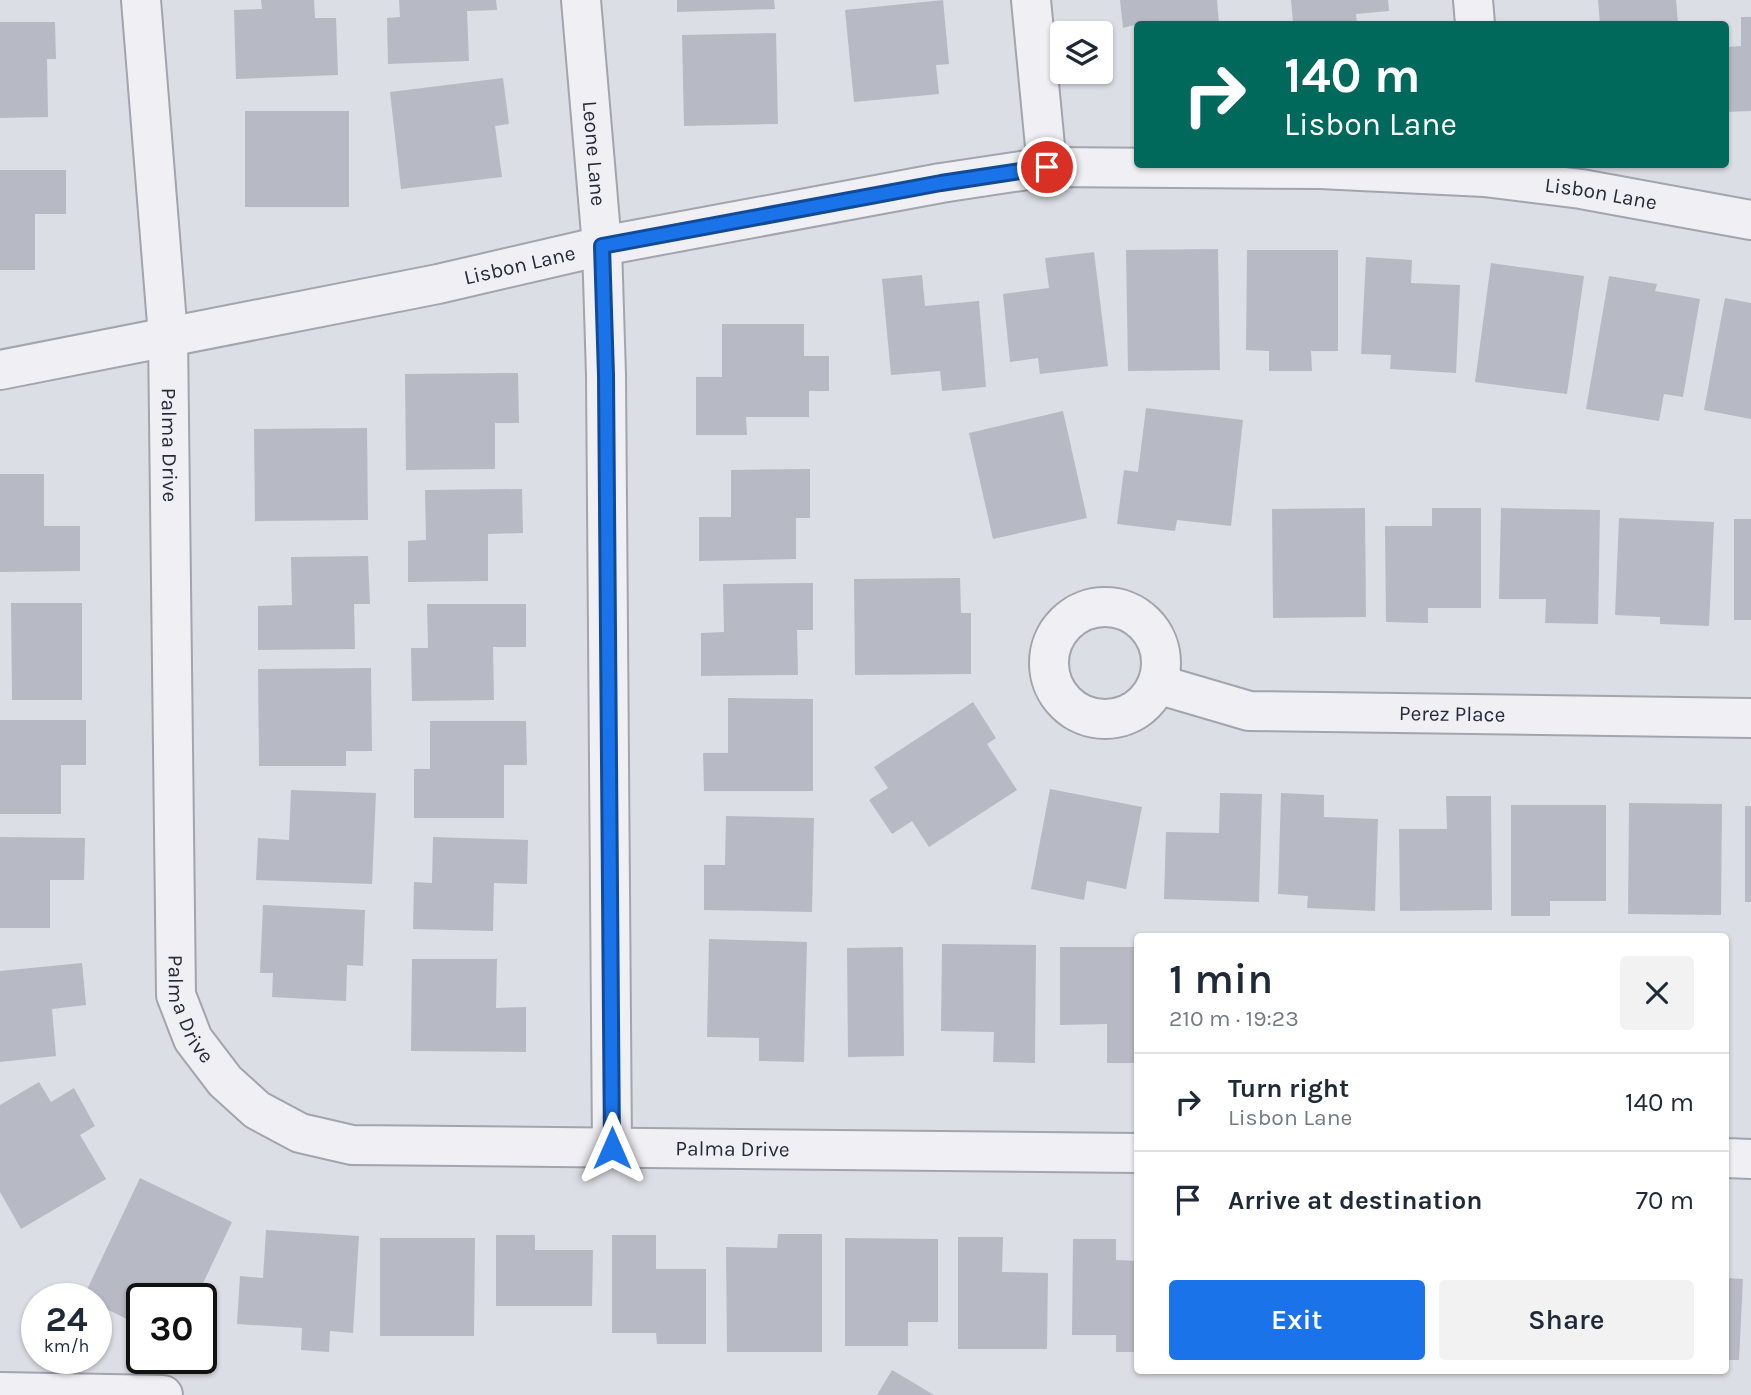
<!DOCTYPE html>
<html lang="en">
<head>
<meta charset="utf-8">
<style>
  :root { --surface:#fff; --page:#f2f2f3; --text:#1f2937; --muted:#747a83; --line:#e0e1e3; --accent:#1a73e8 }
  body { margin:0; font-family:Karla,sans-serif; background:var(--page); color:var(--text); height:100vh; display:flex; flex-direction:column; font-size:26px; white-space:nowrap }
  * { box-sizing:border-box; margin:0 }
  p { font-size:23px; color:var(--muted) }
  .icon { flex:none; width:38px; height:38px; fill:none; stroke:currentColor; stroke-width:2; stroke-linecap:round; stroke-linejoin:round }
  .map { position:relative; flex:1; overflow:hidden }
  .panel { position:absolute; left:1134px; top:933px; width:595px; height:441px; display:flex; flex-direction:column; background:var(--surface); border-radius:7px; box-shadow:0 2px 5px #0004 }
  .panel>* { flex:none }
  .banner { position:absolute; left:1134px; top:21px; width:595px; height:147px; border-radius:7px; box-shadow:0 2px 5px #0004; background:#00695c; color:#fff; overflow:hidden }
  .tools { position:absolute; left:1050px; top:21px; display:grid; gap:14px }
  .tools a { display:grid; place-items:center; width:63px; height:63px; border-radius:7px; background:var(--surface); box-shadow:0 2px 5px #0004; font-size:35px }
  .speed { position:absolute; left:21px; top:1283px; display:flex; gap:14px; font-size:35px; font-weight:700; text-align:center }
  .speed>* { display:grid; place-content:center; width:91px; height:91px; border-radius:50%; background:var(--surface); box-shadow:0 2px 5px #0004; line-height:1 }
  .speed small { font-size:18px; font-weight:400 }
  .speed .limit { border:4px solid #111; border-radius:10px; background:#fff; color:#111 }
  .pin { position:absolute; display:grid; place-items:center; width:60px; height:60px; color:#fff; margin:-30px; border:4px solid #fff; border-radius:50%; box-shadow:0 2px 7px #0007 }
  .me { position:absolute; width:77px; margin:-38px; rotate:0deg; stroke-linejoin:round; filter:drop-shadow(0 0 5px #0008) }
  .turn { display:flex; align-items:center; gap:24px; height:147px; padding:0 35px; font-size:32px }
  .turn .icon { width:91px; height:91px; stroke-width:2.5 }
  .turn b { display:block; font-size:49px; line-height:60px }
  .round { display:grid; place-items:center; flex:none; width:74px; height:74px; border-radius:7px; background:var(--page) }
  .summary { display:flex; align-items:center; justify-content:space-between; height:119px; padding:0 35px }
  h1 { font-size:42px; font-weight:600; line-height:52px }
  .action { display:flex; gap:14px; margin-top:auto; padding:14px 35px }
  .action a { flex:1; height:80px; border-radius:7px; background:var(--accent); color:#fff; font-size:28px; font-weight:600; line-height:80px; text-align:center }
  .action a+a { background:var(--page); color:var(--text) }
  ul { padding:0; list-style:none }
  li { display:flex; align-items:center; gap:21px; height:98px; padding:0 35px; border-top:2px solid var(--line) }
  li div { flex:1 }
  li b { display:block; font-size:26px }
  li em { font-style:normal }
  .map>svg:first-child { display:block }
  .building { fill:#b7b9c4 }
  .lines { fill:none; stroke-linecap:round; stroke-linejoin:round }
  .minor-casing { stroke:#a2a4ae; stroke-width:42 }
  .minor { stroke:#efeff4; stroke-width:38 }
  .route-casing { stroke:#114b97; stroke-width:18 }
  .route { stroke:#1a73e8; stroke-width:12 }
  .labels { text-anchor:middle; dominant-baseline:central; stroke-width:6; stroke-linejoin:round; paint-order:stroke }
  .street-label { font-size:21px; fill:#272a3a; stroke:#ebedf3 }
</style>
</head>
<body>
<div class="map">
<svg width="1751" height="1395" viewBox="0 0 1751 1395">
  <rect width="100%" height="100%" fill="#dcdee5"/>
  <path class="building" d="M261,0H314L315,18H336L338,75L236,79L234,10L262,9Z
    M399,0H496L497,10L467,11L469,61L388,64L387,18L400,17Z
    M677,0H774L775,9L677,12Z
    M943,0L949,64L936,65L939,94L854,102L845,10Z
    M1120,0H1217L1219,24H1138L1123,28Z
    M1291,0H1388L1389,11L1356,14L1357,24H1286L1293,22Z
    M1598,0H1676L1678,24H1600Z
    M1741,17H1751V111L1726,112V47L1741,46Z
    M0,22H55L56,59H47L48,117L0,118Z
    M776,33L778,124L684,126L682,35Z
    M503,78L509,124L495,126L502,177L401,189L390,92Z
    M245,111H349V207H245Z
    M0,170H66V214H35V270H0Z
    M1218,249L1220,370L1128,371L1126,250Z
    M1247,250H1338V351H1311L1312,371H1269V351L1246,350Z
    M1094,252L1108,366L1040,374L1038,358L1010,362L1003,294L1049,288L1045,258Z
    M1366,257L1412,260L1411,283L1460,285L1456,373L1390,369L1391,355L1361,354Z
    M1491,263L1584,276L1567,394L1475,382Z
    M922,275L925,306L979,301L986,387L942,391L940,371L891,375L882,279Z
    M1609,276L1657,284L1655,291L1700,299L1683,397L1664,394L1659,421L1586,409Z
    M1725,298L1751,303V419L1704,410Z
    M722,324H804V356H829V391H809V417H746L747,435H696V377H722Z
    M518,373L519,423H495V469L406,470L405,374Z
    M1146,408L1243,420L1231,526L1177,520L1175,531L1117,524L1124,470L1138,472Z
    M1063,411L1087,518L993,539L969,433Z
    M367,428L368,520L255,521L254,429Z
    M810,469V518H796V559L699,561V517H731V470Z
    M0,474H44V526H80V571L0,572Z
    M522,489L523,533L488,534V581L408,582V541L426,540L425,490Z
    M1365,508L1366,617L1273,618L1272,509Z
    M1432,508H1481V608H1428V623L1386,622L1385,526H1432Z
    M1501,508L1600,510L1598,624L1545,623L1546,599H1499Z
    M1619,518L1714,522L1709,626L1660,624V617L1615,615Z
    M1734,519H1751V620H1734Z
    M368,556L370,604H354L355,649L258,650V606L292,605L291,557Z
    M960,578L961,613H971V674L855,675L854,579Z
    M813,583V630H797L798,675L701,676V633L724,632L723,584Z
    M11,603H82V700H12Z
    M427,604H526V647H493L494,700L412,701L411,648H428Z
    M371,668L372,751H346V766H259L258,669Z
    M728,698L813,699V791H704L703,753H728Z
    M973,702L996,738L987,744L1017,790L929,847L912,821L892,834L869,800L888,788L874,767Z
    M0,720H86V765H61V814H0Z
    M430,721H526L527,765H504V818H414V769H430Z
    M1050,789L1142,807L1126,889L1087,881L1084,900L1031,889Z
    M291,790L376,793L372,884L256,880L258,838L289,840Z
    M1220,793L1262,794L1259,902L1164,899L1166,832L1219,833Z
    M1281,793L1324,795V817L1378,819L1375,911L1307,908L1308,896L1278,894Z
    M1446,796H1491L1492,910L1400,911L1399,829H1447Z
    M1629,803L1722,804L1721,915L1628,914Z
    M1511,805H1606V901H1550V916H1511Z
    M1745,806H1751V902H1745Z
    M726,816L814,818L812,912L704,910V865H725Z
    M0,837L85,838L84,880H50V928H0Z
    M433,837L528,840L527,884L494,883L493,931L413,929L414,882L432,883Z
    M263,905L365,910L363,966L347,965L346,1001L272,997L273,973H260Z
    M709,939L807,942L804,1062L759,1061V1038L707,1037Z
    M942,944L1036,945L1035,1063L993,1062L994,1032L941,1031Z
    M903,947L904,1056L848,1057L847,948Z
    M1060,947H1138V1063H1107V1024L1060,1025Z
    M412,959H497L496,1008L526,1007V1052L411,1051Z
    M82,963L86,1005L52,1009L56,1056L0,1062V971Z
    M39,1082L51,1102L74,1088L95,1126L80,1135L106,1179L21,1229L0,1192V1105Z
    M140,1178L232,1222L196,1298H142V1344L127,1337L133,1322L96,1304V1298H83Z
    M266,1230L359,1236L353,1333L330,1331L329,1352L301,1350L302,1328L237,1324L240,1276L263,1278Z
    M778,1234H822V1352H727L726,1247L777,1248Z
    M496,1235H535V1250H593L592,1306H496Z
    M612,1235H656V1269H706V1344H657L656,1333H612Z
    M958,1237H1003L1002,1272L1048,1273L1047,1349H958Z
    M380,1238H475L474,1336H380Z
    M845,1238L938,1239V1322H908V1346H845Z
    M1073,1239H1116V1260L1138,1261V1352H1116V1335H1072Z
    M1726,1278L1743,1279L1739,1360H1726Z
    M892,1370L934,1395H877Z"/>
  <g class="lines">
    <g class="minor-casing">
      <g id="minor">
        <path id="s1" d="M141,0L168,336L176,995L193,1039L225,1081L257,1110L300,1133L352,1145L1138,1153"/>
        <path id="s2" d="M581,0L602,246L606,375L612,1148"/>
        <path d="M1031,0L1047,167"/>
        <path d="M1473,0L1475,24"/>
        <path id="s3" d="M0,370L438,284L602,246L941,183L1047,167L1320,169L1484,177L1581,189L1751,220"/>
        <circle cx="1105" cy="663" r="56"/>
        <path id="s4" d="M1157,684L1249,711L1751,718"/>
        <path d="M1726,1158L1751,1159"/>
        <path d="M0,1392L163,1395"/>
      </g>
    </g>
    <use href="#minor" class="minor"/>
  </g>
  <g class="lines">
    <g class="route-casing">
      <path id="route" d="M612,1148L606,375L602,246L941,183L1047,167"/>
    </g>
    <use href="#route" class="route"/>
  </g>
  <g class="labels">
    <g class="street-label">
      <text stroke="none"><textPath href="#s2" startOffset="154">Leone Lane</textPath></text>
      <text stroke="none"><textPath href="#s3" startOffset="1622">Lisbon Lane</textPath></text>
      <text stroke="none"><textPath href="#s3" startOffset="530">Lisbon Lane</textPath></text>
      <text stroke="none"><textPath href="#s1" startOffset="446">Palma Drive</textPath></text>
      <text stroke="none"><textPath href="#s4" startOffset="299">Perez Place</textPath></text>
      <text stroke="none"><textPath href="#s1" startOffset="1013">Palma Drive</textPath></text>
      <text stroke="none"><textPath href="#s1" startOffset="1622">Palma Drive</textPath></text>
    </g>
  </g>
</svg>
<div class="tools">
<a><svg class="icon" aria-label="layers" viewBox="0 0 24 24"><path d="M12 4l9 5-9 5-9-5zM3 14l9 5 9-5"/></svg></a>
</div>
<div class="speed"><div>24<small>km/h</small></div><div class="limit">30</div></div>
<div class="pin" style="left:1047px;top:167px;background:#d93025"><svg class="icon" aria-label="arrive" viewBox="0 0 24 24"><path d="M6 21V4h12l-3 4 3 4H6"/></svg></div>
<svg class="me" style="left:612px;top:1148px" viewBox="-20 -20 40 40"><path d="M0-17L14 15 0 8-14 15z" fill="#1a73e8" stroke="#fff" stroke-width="4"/></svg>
<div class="banner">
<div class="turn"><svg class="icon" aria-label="right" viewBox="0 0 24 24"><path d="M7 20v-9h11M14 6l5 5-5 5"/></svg><div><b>140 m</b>Lisbon Lane</div></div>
</div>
<section class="panel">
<div class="summary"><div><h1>1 min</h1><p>210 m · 19:23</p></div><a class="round"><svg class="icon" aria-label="close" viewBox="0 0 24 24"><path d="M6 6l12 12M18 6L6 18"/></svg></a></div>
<ul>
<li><svg class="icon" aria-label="right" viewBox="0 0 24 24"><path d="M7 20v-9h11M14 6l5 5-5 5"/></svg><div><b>Turn right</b><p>Lisbon Lane</p></div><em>140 m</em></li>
<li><svg class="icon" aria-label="arrive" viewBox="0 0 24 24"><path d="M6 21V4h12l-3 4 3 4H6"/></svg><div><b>Arrive at destination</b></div><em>70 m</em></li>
</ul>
<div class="action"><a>Exit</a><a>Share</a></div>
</section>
</div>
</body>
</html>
